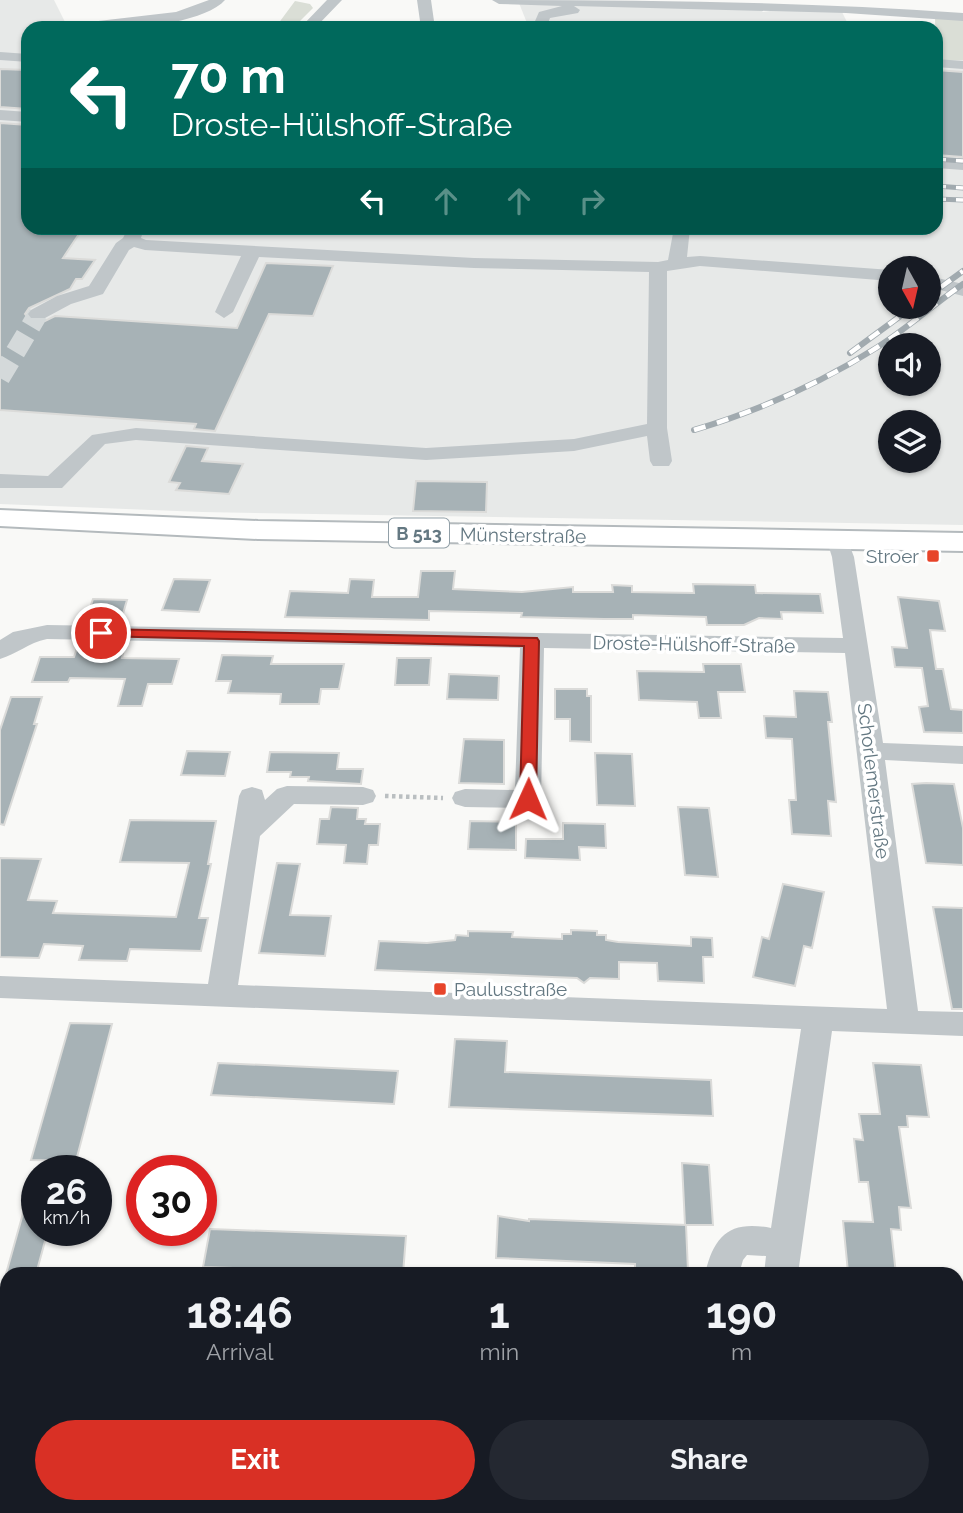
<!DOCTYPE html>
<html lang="en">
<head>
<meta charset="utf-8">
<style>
  :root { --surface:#171b24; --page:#242831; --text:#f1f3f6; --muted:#9ea1a6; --accent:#d93025 }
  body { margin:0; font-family:Raleway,sans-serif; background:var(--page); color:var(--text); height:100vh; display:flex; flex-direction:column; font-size:26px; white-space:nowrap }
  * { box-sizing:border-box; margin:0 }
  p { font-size:23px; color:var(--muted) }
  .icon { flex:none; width:38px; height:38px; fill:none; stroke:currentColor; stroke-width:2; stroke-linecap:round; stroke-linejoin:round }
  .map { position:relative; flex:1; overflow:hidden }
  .panel { position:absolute; left:0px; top:1267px; width:964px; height:247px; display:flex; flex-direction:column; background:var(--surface); border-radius:21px 21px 0 0; box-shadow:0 2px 5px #0004 }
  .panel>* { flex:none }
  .hud { position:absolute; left:21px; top:21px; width:922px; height:214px; border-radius:21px; box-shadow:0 2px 5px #0004; background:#00695c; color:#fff; overflow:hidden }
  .needle { width:46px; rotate:172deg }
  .fabs { position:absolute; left:878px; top:256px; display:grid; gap:14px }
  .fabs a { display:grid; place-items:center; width:63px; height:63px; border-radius:50%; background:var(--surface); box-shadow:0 2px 5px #0004; font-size:35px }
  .speed { position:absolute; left:21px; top:1155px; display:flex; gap:14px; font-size:35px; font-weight:700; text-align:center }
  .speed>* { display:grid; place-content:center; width:91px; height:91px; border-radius:50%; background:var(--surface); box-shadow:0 2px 5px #0004; line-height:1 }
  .speed small { font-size:18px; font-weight:400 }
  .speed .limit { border:10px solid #d22; background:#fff; color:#111 }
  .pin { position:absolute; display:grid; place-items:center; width:60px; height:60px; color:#fff; margin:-30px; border:4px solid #fff; border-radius:50%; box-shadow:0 2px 7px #0007 }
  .me { position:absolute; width:77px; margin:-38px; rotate:1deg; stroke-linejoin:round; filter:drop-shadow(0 0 5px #0008) }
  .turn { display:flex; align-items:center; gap:24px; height:147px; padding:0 35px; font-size:32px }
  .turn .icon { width:91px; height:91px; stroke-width:2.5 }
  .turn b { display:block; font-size:49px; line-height:60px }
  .lanes { display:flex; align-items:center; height:66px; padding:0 35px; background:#0003; justify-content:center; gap:35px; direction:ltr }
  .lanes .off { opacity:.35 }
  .eta { display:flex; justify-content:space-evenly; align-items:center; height:119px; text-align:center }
  .eta b { font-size:42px; font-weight:700; line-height:49px }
  .action { display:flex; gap:14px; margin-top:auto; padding:14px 35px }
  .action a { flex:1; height:80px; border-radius:42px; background:var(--accent); color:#fff; font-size:28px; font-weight:700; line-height:80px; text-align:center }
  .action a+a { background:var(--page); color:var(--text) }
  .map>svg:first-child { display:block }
  .built { fill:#e7e9e8; fill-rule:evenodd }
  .green { fill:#daded6 }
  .building { fill:#a7b2b6; stroke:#dbdbd9; stroke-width:2 }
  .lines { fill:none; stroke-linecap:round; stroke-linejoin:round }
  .minor-tunnel { stroke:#d4d9da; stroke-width:20; stroke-dasharray:20 10; stroke-linecap:butt }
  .major-casing { stroke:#b4babd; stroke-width:4 }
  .path-far1 { stroke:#babfc1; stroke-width:4.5; stroke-dasharray:3.5 3.5; stroke-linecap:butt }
  .path { stroke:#babfc1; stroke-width:5; stroke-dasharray:4.5 4.5; stroke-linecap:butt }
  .minor { fill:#c0c6c9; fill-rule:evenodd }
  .major { fill:#fff; fill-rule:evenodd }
  .rail-far1-casing { stroke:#a1aaaf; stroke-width:5 }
  .rail-casing { stroke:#a1aaaf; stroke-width:6 }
  .rail-far1 { stroke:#fff; stroke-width:3.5; stroke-dasharray:10; stroke-linecap:butt }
  .rail { stroke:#fff; stroke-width:4.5; stroke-dasharray:12; stroke-linecap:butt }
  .route { fill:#d93025; stroke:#8d1f18; stroke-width:2 }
  .poi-dot { fill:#e74429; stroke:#fff; stroke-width:2.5 }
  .labels { text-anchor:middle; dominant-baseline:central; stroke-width:7; stroke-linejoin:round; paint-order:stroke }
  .shield { fill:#fff; stroke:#92a0a8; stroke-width:2 }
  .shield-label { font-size:18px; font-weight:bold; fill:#647882 }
  .street-label { font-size:19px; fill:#647882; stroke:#fff }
  .poi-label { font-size:19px; fill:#647882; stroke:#fff; text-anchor:end }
</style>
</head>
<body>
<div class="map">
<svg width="963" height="1513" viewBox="0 0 963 1513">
  <rect width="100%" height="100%" fill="#f9f9f7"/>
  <path class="built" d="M0,0H54L68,28H28V228H936V58L939,61L963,60V525L202,512L0,504ZM891,268H929V306H891ZM891,345H929V383H891ZM891,422H929V460H891Z
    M519,3L758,8L763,12L783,9L842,12L850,28H529Z"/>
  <path class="green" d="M295,1L310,4L313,8L293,28H275Z
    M935,17L963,19V60L939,61L936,58Z"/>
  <path class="building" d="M0,69L28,70V109L0,107Z
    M936,70L963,72V157L936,155Z
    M0,123L28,125V228H83L63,258L95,260L82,279H76L70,289L29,308L25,314L31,321H45L55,316L237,328L266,263L333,266L313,316L269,314L215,431L194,429L196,424L0,410Z
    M186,446L208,448L202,461L243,464L229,494L176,490L180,483L169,482Z
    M416,481L487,482L486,512L413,511Z
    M421,571H455L453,589L522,592L573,587V592H613L612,585L632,586V592L694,593L693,584L755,585L756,593L820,594L823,613L781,612L782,619L759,618L744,625H707L706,617L633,615V619H604L521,617L522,613L429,611V620L285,617L290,591L348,593L350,579L374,580L372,597H418Z
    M174,579L210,580L199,612L162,610Z
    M898,597L939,601L945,631L930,630L936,669H943L951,709L963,710V733L924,732L919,707L928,706L922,668L895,667L892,647L907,648Z
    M93,599L127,600L120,624L85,623Z
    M79,642L114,643L111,654H123L122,658L179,659L172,684H148L142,706H118L125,679L70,678L68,682H32L40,657H74Z
    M222,655L273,656L271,664H344L339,689H321L319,704H280L281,694L228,693L231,681H216Z
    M397,658H431L429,685H395Z
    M703,664H741L745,692H718L721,718H699L697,702L639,700L637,671L704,672Z
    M449,674L499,676L498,700L447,699Z
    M555,689H587V696H591V742L570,741V719H555Z
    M794,691L828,692L832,722H828L836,802L828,801L831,836L792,834L789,800H796L792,739L766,738L764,716L796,717Z
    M11,697H42L34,724H37L4,825L0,824V730Z
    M464,739L504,740V784L459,783Z
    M187,751L230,752L225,776L181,775Z
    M270,752L339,753L337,769H363L361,784L308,781L309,777H290L291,772H267Z
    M595,753L632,754L635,806L597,805Z
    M926,783L954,784L963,828V865L926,863L912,784Z
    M331,807L358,808L357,819H366L365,824H380L378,845H369L367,864L344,863L346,845L317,844L320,819H329Z
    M678,807L709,808L718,877L685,875Z
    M130,820L216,821L208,864H211L199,918H208L201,951L130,949L127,961L79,960L83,946L44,944L39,958L0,957V858L41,859L28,900L57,901L53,913L176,917L189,863L120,862Z
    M470,821L516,822V850L468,849Z
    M563,823L605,824L606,848L579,847L580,860L525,858L526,839H563Z
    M277,863L300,864L290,915L331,916L325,956L259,953Z
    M783,884L824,892L812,948L804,946L795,986L753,977L762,937L769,939Z
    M933,907L963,908V1009H952Z
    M571,930L597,931V935H606V940L618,942L691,946V937L712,938L713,957H703L704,983L658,981L657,963L619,962V979L590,978L584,983L577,978L375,970L379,941L427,943L455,940L456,935L468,936V931L513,932L512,937L562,939V934H571Z
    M70,1023L112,1024L76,1161L31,1160Z
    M455,1039L507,1041L505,1072L711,1080L713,1116L449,1107Z
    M218,1063L398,1071L394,1104L211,1095Z
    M873,1063L921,1065L929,1117L907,1116L908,1127H899L911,1208L899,1207L901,1230L891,1229L896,1274L848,1272L843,1221L873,1222L868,1182H859L854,1139L863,1140L859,1114H880Z
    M682,1163L709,1165L713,1225H685Z
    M31,1185L37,1186V1230H48L36,1274H6Z
    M498,1216L529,1221V1219L686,1225L688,1271L635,1270V1264L496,1258Z
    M210,1229L406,1236L403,1274L203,1267Z"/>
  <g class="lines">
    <path class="minor-tunnel" d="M0,378L38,314"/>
    <g class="major-casing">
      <path id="major" d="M0,510L258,521L963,533V551L258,539L0,526Z"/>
    </g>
    <path class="path-far1" d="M385,796L443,798"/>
    <path class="path" d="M63,1270L158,1274"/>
    <path class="minor" d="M209,0H225C202,26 106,34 74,27L81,23L176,12Z
      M327,0H342L315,28H300Z
      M417,0H431L435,28H421Z
      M492,0C649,0 806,2 963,13V21L846,13L574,6L580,10L578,13L550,18L546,28H532L539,12L562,6L499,4Z
      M0,52L28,54V62L0,60Z
      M936,59L963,61V69L936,67Z
      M0,110L28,112V122L0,120Z
      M936,158L963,160V170L936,168Z
      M128,228H144L141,238L146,240L474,258L658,262L668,260L674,228H690L687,257L700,256L891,270V281L700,266L667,271V428L672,461L669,466H653L650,461L647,436L574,451L426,460L136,440L105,444L62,488H0V474L48,476L92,435L136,428L426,448L574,439L647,424L649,272L474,268L259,257L233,312L224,318L215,312L241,256L145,250L134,247L129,250L103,294L71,304L45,318H31L28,314L31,310L57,296L89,286L116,243L123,238Z
      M929,276L963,284V296L929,287Z
      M838,534L846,536L854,557L883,743L963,746V764L885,760L918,1011L963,1012V1036L832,1031L798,1274H764L766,1256L747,1255L743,1260L739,1274H705C714,1235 730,1220 771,1228L801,1029L0,998V976L208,984L239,796L242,790L252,787L262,790L265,800L277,789L287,786L363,787L373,790L376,796L373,802L363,805L294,804L260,836L238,985L887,1009L845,653L544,648L541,799L538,805L528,808L465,807L455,804L452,798L455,792L465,789L515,790L520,648L47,639C28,643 17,654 0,659V640L13,632L47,625L843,638L832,557L827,541L830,536Z
      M0,1310H7V1342H0Z
      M732,1507H770L769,1513H731Z"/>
    <use href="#major" class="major"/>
    <g class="rail-far1-casing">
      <path id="rail-far1" d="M936,159L963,161
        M936,186L963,188
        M936,199L963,200"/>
    </g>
    <g class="rail-casing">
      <path id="rail" d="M941,287L963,271
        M850,353L914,306
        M694,430C758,411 819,384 876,348C906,329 933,305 963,284"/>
    </g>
    <use href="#rail-far1" class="rail-far1"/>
    <use href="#rail" class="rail"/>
  </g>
  <path class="route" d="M101,629L537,638L539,641L536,799L528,804L520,799L524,646L96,636L94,633Z"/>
  <g class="poi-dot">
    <rect x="926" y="549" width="14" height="14" rx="3.5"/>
    <rect x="433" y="982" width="14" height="14" rx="3.5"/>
  </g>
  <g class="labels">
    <rect class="shield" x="389" y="518.5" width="60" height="29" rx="5"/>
    <g class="shield-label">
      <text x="419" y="533">B 513</text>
    </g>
    <g class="street-label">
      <text transform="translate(523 535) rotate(1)">Münsterstraße</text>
      <text transform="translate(694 644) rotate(1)">Droste-Hülshoff-Straße</text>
      <text transform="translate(874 781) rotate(83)">Schorlemerstraße</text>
    </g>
    <g class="poi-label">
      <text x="919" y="556">Stroer</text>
      <text x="454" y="989" text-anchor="start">Paulusstraße</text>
    </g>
  </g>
</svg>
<div class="fabs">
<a><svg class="needle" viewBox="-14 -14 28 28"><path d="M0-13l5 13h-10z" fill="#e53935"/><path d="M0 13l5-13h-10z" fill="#9ea1a6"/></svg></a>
<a><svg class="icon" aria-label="sound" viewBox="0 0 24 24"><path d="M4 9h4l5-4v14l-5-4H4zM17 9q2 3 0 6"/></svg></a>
<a><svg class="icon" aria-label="layers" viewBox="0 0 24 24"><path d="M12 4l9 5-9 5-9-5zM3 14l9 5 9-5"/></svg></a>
</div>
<div class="speed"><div>26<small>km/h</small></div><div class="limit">30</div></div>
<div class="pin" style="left:101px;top:633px;background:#d93025"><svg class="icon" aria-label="arrive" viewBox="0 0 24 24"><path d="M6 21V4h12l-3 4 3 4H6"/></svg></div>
<svg class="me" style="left:528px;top:799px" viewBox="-20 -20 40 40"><path d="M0-17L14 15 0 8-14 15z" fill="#d93025" stroke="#fff" stroke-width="4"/></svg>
<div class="hud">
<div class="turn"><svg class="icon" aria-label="left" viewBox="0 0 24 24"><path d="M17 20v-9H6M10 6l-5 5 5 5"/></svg><div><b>70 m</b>Droste-Hülshoff-Straße</div></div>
<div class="lanes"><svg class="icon" aria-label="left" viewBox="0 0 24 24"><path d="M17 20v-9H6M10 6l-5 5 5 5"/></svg><svg class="icon off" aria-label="ahead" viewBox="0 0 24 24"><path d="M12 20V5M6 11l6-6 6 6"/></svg><svg class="icon off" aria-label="ahead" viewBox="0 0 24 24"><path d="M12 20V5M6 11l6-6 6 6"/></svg><svg class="icon off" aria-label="right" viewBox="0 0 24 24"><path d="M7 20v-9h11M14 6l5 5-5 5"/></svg></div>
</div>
<section class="panel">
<div class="eta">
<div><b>18:46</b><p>Arrival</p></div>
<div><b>1</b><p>min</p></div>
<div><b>190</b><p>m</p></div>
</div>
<div class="action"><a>Exit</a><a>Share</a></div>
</section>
</div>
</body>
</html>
